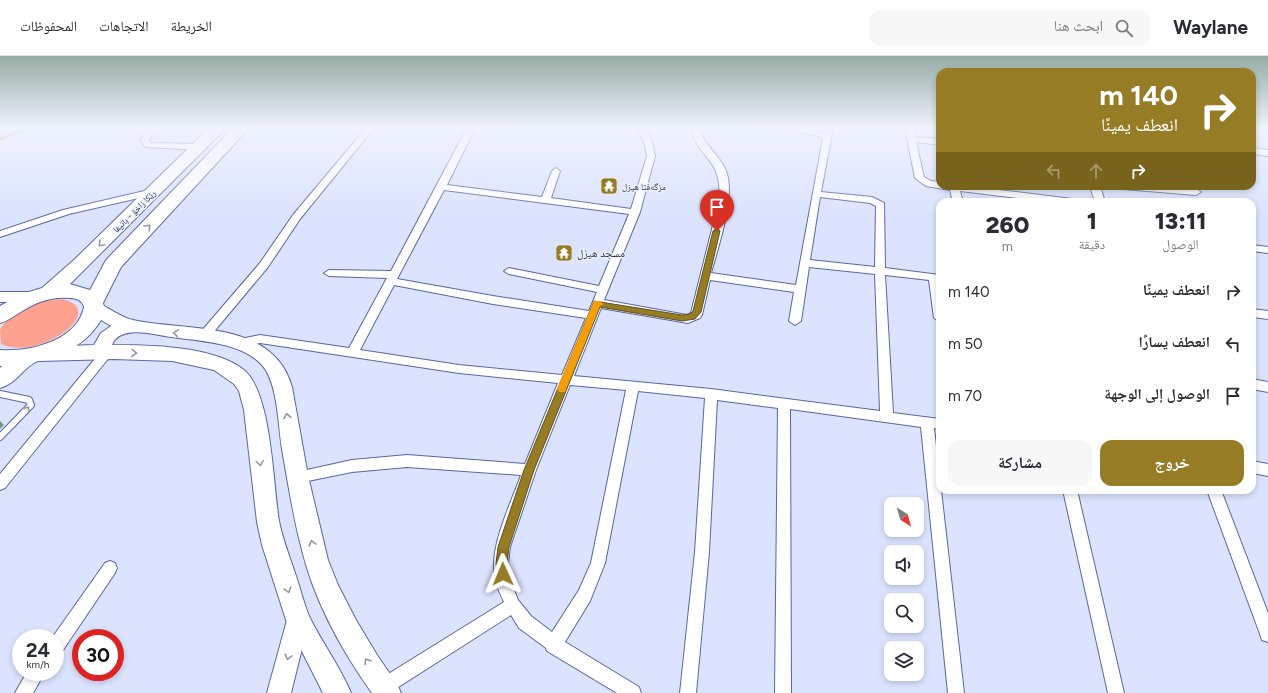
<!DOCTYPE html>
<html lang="ar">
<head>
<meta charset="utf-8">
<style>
  :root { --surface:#fff; --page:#f7f7f7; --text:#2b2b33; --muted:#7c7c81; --line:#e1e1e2; --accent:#967c24 }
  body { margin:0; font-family:Figtree,"Noto Naskh Arabic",sans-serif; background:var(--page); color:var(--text); direction:rtl; height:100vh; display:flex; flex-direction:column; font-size:15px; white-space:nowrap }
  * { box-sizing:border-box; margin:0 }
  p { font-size:13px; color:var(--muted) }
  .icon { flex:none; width:22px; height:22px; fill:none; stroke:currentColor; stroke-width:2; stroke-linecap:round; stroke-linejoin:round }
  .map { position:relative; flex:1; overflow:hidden; direction:ltr }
  .drawer { position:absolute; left:936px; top:142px; width:320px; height:296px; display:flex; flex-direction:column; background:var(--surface); border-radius:12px; box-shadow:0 2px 6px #0003; direction:rtl }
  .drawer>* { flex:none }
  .hud { position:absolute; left:936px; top:12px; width:320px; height:122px; border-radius:12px; box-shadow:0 2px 6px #0003; direction:rtl; background:#967c24; color:#fff; overflow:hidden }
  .needle { width:26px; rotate:143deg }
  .buttons { position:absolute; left:884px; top:441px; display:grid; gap:8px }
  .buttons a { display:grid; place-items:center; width:40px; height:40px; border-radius:8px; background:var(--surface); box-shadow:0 2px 6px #0003; font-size:20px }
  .speed { position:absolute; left:12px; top:573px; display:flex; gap:8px; font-size:20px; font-weight:700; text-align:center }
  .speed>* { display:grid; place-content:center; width:52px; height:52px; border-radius:50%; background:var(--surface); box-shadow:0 2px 6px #0003; line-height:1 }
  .speed small { font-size:10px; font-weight:400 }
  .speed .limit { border:6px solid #d22; background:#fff; color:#111 }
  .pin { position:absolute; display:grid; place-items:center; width:34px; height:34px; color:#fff; margin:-41px -17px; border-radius:50% 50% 50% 0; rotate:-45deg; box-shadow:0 0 4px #0007 }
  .pin .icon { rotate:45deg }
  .me { position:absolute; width:44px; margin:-22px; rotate:359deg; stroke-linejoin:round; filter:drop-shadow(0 0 3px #0008) }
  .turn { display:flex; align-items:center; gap:14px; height:84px; padding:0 12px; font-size:18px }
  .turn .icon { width:52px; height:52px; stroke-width:2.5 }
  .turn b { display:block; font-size:28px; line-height:34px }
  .lanes { display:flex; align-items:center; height:38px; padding:0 12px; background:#0003; justify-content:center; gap:20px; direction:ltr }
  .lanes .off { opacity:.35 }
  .eta { display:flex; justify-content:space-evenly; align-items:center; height:68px; text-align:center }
  .eta b { font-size:24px; font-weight:800; line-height:28px }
  .primary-button { display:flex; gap:8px; margin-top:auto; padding:8px 12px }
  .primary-button a { flex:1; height:46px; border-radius:12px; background:var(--accent); color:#fff; font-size:16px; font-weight:800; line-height:46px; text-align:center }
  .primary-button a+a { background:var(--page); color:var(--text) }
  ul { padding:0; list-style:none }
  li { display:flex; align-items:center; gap:12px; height:52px; padding:0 12px }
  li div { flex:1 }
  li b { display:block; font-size:15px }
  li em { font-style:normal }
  header { display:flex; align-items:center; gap:24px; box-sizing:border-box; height:56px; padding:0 20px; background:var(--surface); border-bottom:1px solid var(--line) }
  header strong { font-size:19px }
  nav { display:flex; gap:22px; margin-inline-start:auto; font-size:14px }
  .search { width:280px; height:36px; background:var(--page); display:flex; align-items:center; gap:10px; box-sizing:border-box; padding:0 14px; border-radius:12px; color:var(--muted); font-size:15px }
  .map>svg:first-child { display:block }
  .green { fill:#fea18f }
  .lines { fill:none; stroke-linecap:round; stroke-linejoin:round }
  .stream { stroke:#bea03d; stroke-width:3.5 }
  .lane-casing { stroke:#5867a2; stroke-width:8 }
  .street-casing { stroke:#5867a2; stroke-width:2 }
  .secondary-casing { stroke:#5867a2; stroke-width:2 }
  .primary-casing { stroke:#5867a2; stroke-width:2 }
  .highway-casing { stroke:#5867a2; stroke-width:2 }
  .lane { stroke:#fff; stroke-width:6 }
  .street { fill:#fff; fill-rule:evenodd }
  .secondary { fill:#fff; fill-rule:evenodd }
  .primary { fill:#fff; fill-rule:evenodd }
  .highway { fill:#fff; fill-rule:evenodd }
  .shaded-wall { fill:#6d9b79 }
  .oneway { stroke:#9498a4 }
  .route { fill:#967c24; stroke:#625117 }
  .slow { fill:#f59e0b }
  .labels { text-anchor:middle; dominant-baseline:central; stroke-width:3; stroke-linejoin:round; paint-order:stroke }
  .far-poi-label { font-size:9px; fill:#29304a; stroke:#ecf1fe; text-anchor:start }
  .far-street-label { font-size:9px; fill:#29304a; stroke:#ecf1fe }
  .poi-label { font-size:11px; fill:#29304a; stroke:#ecf1fe; text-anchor:start }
</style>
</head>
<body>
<header>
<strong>Waylane</strong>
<div class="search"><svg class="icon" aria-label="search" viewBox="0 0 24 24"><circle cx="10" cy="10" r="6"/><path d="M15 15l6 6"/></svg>ابحث هنا</div>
<nav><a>الخريطة</a><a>الاتجاهات</a><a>المحفوظات</a></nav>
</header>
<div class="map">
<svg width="1268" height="637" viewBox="0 0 1268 637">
  <rect width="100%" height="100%" fill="#dbe3fe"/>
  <path class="green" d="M62,243C111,254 38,306 1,288L0,273C13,253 39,244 62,243Z"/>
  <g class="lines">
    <path class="stream" d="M0,83L27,72"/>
    <g class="lane-casing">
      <path id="lane" d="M0,338L29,344L31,349L0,381"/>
    </g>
    <g class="street-casing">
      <path id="street" d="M151,72H160L151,80L149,84L151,87L200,88L204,91L200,94L145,91L141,84L144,77Z
        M366,72H374L300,163L268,211L207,284H199L197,281L199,278L260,207L293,159Z
        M467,72H475L447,129L542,141L552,115L556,112L560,115L551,142L631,153L647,100L644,86L637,72H645L652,86L655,100L640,156L604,244L687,259L691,257L719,145C723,100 698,105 691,72H699C704,90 720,99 726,115C736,139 718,192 711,217L796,229L823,82L788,72H803L824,77L825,72H833L821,136L872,141L884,147L885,212L940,219V266L934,262L929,224L885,219L893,357L940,363V373L934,372L964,637H948L921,371L790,353L791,637H775L778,352L717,344L709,496L696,637H680L695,496L705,342L638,335L605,507L590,545L565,586L639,631L641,637H617L547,595L546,592L519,572L511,559L389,637H377L375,631L377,625L504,546C498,534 493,521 494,508C494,482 512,444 521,419L407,411L352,416L298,427L293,425L291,421L293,417L352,404L407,399L525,408L558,327L459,317L260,287L240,291L236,290L234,287L236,284L260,279L349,292L387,222L329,220L324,217L329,214L391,215ZM444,134L629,158L599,230L509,212L504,215L509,218L597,236L589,255L493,240L397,223ZM820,141L870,147L876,150L875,211L810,204ZM809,211L875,218L880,355L711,333L574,320L601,252L688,267L700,262L702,259L710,224L794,236L789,265L795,269L801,265ZM394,229L493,248L586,262L562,319L459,309L360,294ZM570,329L626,334L591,507L579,534L552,576L531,560L518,544L512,529L508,508L510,491L536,414Z
        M905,72H913L915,81L940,83V89L916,86L924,121L931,125L940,126V130H966L1073,143L1078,146H1050L960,135L963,146H953L950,134L926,130L915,122Z
        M1252,92L1268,94V100L1252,98Z
        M1090,130H1100L1105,146H1095Z
        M1118,130H1157L1196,133L1201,136L1196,139L1123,133Z
        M153,133L158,136L156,138L69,158L0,181V175L63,154Z
        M1252,189L1268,191V197L1252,195Z
        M1252,253L1268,255V263L1252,261Z
        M107,292L111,293L113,296L111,299L5,432L0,434V418L103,293Z
        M1252,323L1268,326V336L1252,333Z
        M1252,405L1268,408V420L1252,417Z
        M1063,434H1077L1124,637H1108Z
        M1207,434H1221L1268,557V586L1262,584L1260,578Z
        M110,505L115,507L117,512L115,517L61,597L55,599V582H52L105,507Z
        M27,616H45L33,637H15Z"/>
    </g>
    <g class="secondary-casing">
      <path id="secondary" d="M0,236H36L41,237L44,241L41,245L36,246H0Z
        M298,553L306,556L309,564L291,637H267L287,564L290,556Z"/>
    </g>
    <g class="primary-casing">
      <path id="primary" d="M94,246C108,250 119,261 133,264C187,276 273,263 292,331L308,420L328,504L338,529L356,564L377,599L397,628L401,637H372C342,595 314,544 302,494C293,461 288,427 282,393C278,369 278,327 262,309C241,286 199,285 171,281C155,279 120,268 112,289C150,289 214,290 244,314C272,337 273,430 279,465C283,485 291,504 297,523C301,535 304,548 309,560C322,587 340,610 351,637H323L286,564L262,489L257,466L244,354L239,335L234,328L214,314L172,305L114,303L40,305L33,303L31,298L33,293L40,291L94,289L101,277L111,270L88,256L85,252L88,248Z"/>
    </g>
    <g class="highway-casing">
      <path id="highway" d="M209,72H226L70,228L90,234L106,204L233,72H249L121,211L103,247C106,255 102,264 97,270C85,287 68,296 49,302C45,304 38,304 34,307C22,314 15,328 0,332V312L2,310H0V294C30,296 77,285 84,251C82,244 76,242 69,242C51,240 34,247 19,257C12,261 8,265 0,267V250L22,238L42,232L75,203Z"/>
    </g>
    <use href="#lane" class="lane"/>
    <use href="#street" class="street"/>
    <use href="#secondary" class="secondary"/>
    <use href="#primary" class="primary"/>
    <use href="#highway" class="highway"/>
  </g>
  <path class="shaded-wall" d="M0,365L4,369L0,373Z"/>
  <defs><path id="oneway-chevron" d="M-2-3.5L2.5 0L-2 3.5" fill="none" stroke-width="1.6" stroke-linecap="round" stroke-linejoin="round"/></defs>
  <g class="oneway">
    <use href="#oneway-chevron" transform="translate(148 171) rotate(-47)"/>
    <use href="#oneway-chevron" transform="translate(101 188) rotate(135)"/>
    <use href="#oneway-chevron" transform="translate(176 277) rotate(-171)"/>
    <use href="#oneway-chevron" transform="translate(134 297) rotate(3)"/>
    <use href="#oneway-chevron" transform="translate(27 353) rotate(-52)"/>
    <use href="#oneway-chevron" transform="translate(287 360) rotate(-100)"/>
    <use href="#oneway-chevron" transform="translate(260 407) rotate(83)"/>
    <use href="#oneway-chevron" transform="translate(312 487) rotate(-105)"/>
    <use href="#oneway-chevron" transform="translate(288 534) rotate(72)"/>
    <use href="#oneway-chevron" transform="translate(288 601) rotate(105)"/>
    <use href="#oneway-chevron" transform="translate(367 605) rotate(-122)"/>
  </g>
  <linearGradient id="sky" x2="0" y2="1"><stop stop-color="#97aca4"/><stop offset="0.45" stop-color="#eff2ff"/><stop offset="1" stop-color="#eff2ff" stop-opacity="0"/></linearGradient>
  <rect width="1268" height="161" fill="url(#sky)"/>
  <path class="route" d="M717,172L720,175L701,256L695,263L682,265L600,251L534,414L509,491L507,508L508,518L507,522L503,524L499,522L496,508L498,491L524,414L594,245L682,259L690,258L693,255L713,175Z"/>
  <path class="slow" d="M594,245H599L604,248L600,250L566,333L565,336H559L557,333Z"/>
  <defs>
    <g id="temple-square" transform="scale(0.9)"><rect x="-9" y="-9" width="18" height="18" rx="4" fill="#967c24" stroke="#ecf1fe"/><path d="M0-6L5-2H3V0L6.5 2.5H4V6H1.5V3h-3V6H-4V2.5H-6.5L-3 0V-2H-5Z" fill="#fff"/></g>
  </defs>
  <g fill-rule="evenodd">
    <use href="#temple-square" x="609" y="130"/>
    <use href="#temple-square" x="564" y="197"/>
  </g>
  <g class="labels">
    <g class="far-poi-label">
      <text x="622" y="130">مزگەفتا هیزل</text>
    </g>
    <g class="far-street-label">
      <text transform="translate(134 155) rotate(-45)">رێکا زاخۆ - باتیفا</text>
    </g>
    <g class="poi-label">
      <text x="577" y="197">مسجد هيزل</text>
    </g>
  </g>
</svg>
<div class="buttons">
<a><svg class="needle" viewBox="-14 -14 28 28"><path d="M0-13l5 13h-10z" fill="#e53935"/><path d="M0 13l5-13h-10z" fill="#7c7c81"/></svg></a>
<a><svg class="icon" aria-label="sound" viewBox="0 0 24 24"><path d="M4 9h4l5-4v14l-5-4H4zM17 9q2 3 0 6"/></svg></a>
<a><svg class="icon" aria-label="search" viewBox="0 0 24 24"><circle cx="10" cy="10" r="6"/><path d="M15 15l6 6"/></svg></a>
<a><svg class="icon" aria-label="layers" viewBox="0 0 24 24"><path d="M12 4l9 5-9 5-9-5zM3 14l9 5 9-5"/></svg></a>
</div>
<div class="speed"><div>24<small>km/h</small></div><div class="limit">30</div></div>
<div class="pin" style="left:717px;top:175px;background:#d93025"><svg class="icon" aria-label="arrive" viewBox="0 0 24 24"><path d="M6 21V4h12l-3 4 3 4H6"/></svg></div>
<svg class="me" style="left:503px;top:518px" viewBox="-20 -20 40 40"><path d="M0-17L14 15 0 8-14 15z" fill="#967c24" stroke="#fff" stroke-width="4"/></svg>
<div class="hud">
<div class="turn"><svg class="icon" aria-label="right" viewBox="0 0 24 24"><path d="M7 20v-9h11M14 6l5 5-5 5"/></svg><div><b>140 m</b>انعطف يمينًا</div></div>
<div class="lanes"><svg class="icon off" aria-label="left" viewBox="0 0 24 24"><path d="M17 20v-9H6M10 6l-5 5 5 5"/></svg><svg class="icon off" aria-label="ahead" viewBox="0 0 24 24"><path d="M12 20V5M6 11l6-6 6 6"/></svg><svg class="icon" aria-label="right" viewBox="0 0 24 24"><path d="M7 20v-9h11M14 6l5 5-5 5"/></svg></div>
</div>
<section class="drawer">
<div class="eta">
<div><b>13:11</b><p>الوصول</p></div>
<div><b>1</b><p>دقيقة</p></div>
<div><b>260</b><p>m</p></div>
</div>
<ul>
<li><svg class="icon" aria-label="right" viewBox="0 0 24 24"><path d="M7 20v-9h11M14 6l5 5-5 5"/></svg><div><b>انعطف يمينًا</b></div><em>140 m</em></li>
<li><svg class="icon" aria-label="left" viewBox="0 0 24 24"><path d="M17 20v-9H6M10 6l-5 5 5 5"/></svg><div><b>انعطف يسارًا</b></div><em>50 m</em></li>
<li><svg class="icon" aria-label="arrive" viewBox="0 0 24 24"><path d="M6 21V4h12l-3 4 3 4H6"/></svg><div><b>الوصول إلى الوجهة</b></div><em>70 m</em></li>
</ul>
<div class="primary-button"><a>خروج</a><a>مشاركة</a></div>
</section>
</div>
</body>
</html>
